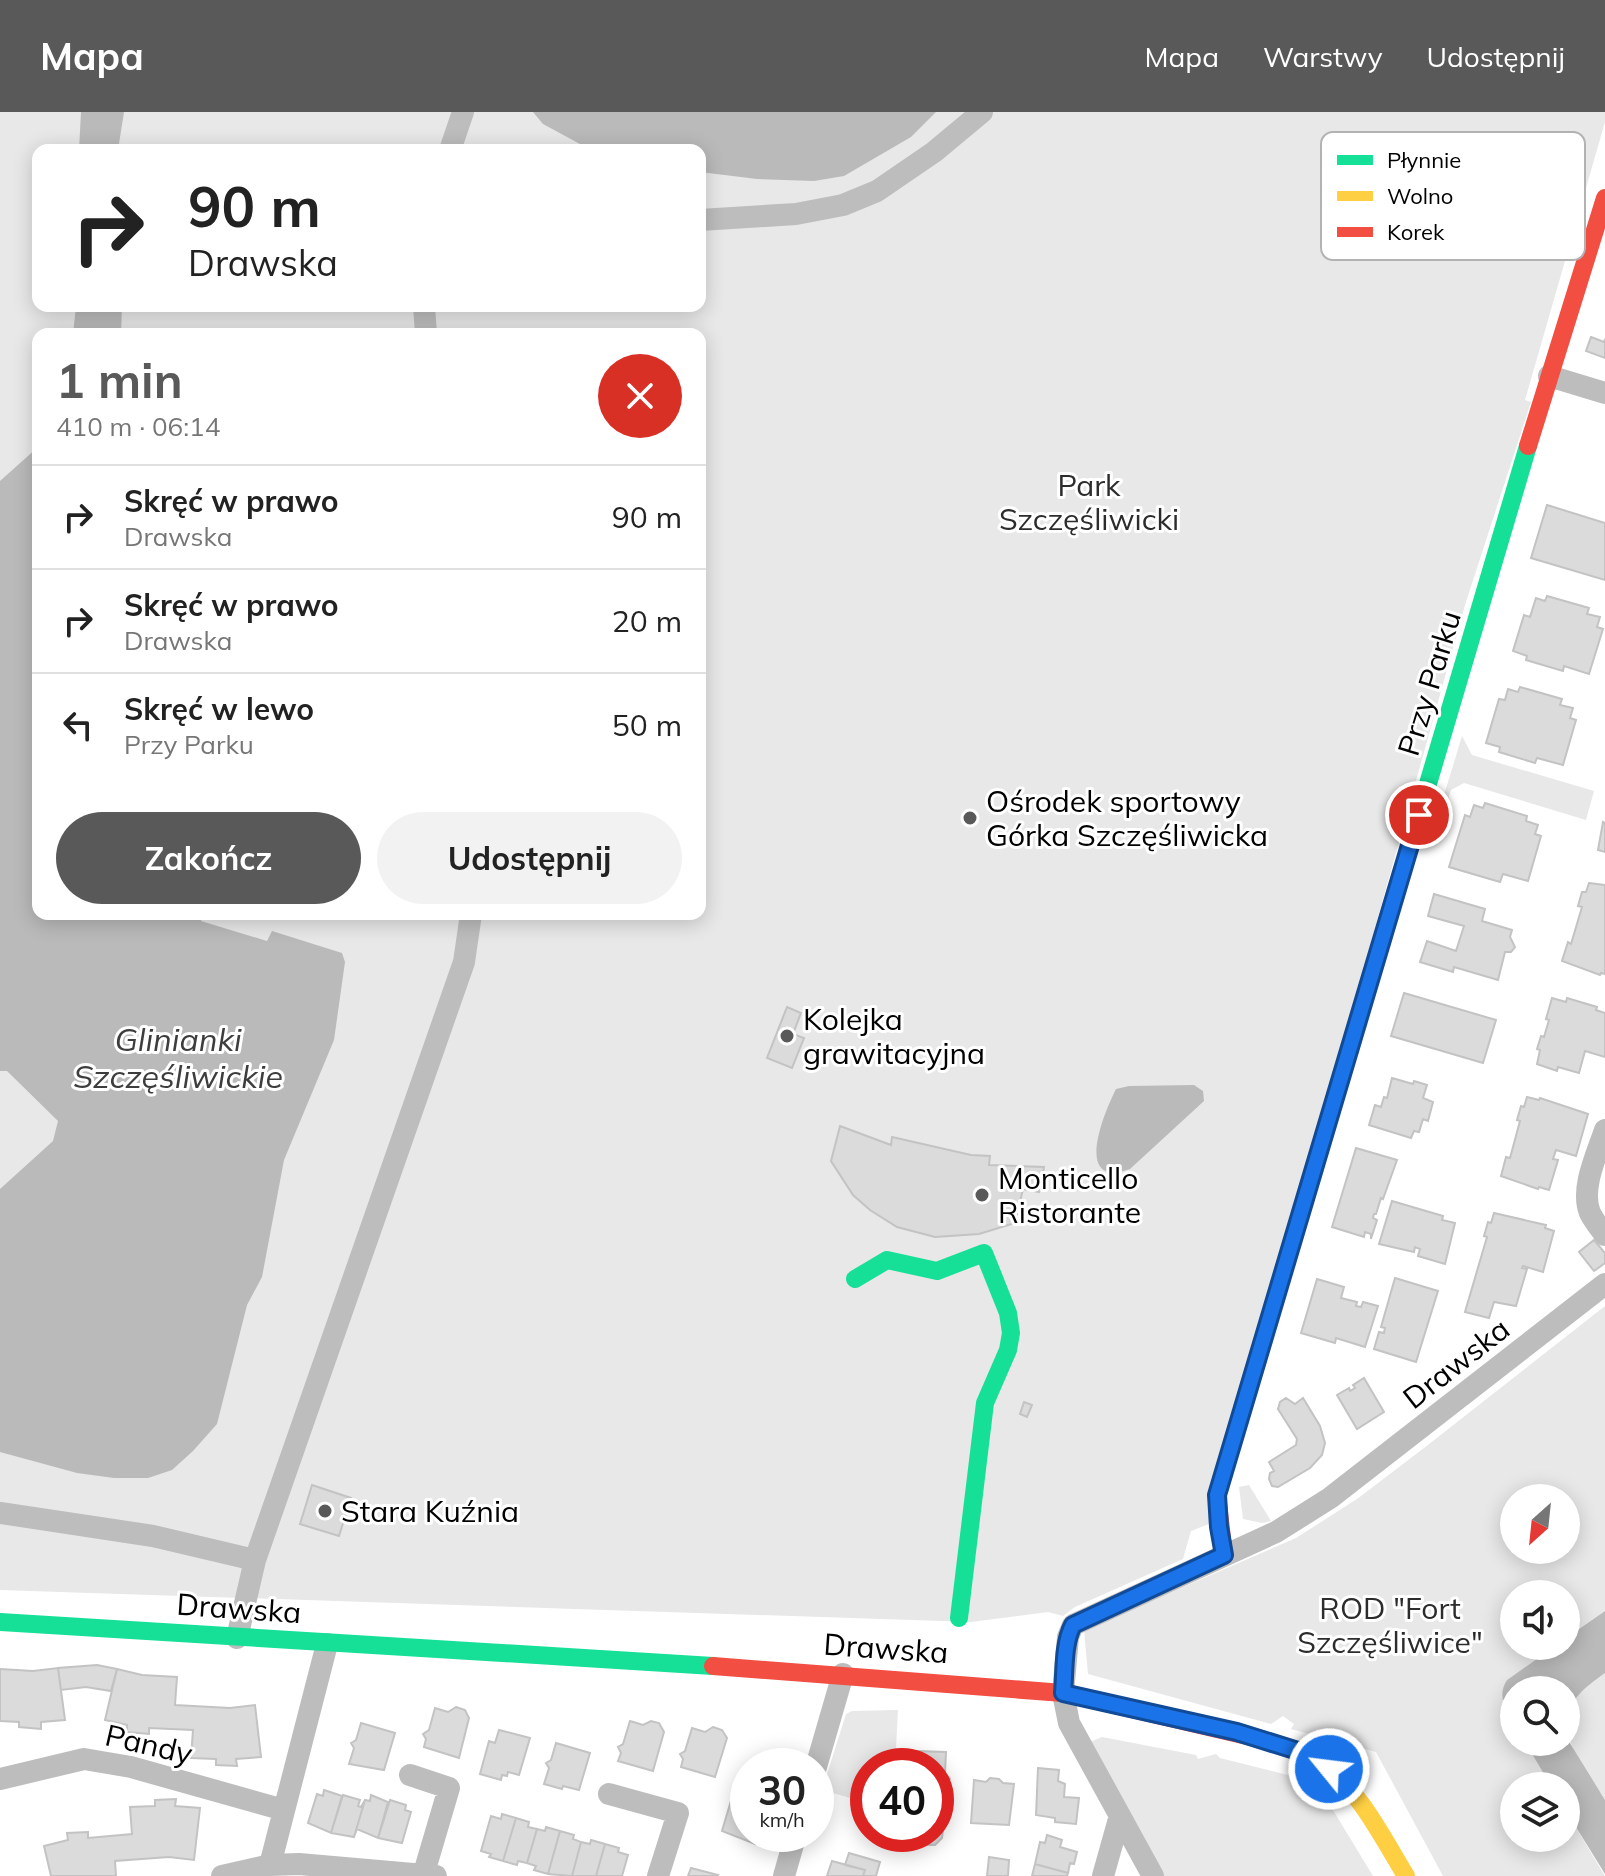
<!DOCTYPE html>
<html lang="pl">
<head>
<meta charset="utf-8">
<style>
  :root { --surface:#fff; --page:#f2f2f2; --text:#222; --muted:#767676; --line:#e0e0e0; --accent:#595959 }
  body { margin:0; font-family:Mulish,sans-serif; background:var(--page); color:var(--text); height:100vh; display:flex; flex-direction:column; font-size:30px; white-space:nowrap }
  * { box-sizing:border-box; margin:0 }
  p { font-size:26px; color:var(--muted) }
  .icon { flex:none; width:44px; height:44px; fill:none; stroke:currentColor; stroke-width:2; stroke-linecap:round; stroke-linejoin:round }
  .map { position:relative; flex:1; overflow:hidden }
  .panel { position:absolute; left:32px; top:216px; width:674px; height:592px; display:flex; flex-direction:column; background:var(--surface); border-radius:16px; box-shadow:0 4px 20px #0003 }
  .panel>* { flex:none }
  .guide { position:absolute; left:32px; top:32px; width:674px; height:168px; border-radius:16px; box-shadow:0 4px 20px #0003; background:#fff; color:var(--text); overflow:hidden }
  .needle { width:52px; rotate:207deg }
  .buttons { position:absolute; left:1500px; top:1372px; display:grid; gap:16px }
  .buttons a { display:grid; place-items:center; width:80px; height:80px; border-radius:50%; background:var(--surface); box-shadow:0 4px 20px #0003; font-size:40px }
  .speed { position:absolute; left:730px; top:1636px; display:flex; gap:16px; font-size:40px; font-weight:700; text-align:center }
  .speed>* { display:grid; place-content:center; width:104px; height:104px; border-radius:50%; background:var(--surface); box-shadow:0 4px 20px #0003; line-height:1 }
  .speed small { font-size:20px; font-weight:400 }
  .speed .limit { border:12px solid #d22; background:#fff; color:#111 }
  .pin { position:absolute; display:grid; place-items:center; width:68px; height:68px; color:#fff; margin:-34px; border:4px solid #fff; border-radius:50%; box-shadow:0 2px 8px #0007 }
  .me { position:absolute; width:88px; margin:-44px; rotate:299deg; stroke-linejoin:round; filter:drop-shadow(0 0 6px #0008) }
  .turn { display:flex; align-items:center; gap:28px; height:168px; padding:0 24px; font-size:36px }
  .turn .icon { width:104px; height:104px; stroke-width:2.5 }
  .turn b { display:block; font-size:56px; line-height:68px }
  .round { display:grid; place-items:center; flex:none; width:84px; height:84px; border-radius:42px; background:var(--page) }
  .head { display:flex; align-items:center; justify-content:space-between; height:136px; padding:0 24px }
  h1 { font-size:48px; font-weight:700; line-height:60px; color:var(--accent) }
  .button { display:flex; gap:16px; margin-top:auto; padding:16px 24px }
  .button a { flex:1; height:92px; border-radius:48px; background:var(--accent); color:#fff; font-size:32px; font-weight:700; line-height:92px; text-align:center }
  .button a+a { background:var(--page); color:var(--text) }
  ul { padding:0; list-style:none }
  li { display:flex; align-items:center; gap:24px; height:104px; padding:0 24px; border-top:2px solid var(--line) }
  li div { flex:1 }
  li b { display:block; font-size:30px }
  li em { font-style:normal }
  header { display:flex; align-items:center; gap:48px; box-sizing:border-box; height:112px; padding:0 40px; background:var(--accent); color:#fff }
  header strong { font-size:38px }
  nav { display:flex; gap:44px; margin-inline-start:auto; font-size:28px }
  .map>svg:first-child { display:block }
  .green { fill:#e8e8e8; fill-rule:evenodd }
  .water { fill:#bababa }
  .building { fill:#dbdbdb; stroke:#c3c3c3; stroke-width:2 }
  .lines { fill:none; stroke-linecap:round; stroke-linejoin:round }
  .street { stroke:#bdbdbd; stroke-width:22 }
  .fast { stroke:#16e098; stroke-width:18 }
  .slow { stroke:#ffcf43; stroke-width:18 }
  .jam { stroke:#f24e42; stroke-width:18 }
  .route-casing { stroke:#114b97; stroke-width:20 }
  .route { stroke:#1a73e8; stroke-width:14 }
  .poi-dot { fill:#595959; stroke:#fff; stroke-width:3 }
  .labels { text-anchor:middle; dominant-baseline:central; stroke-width:6; stroke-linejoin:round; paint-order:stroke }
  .park-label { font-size:30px; fill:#2c2c2c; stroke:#fff }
  .street-label { font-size:30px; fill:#000; stroke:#fff }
  .poi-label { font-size:30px; fill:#000; stroke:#fff; text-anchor:start }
  .water-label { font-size:32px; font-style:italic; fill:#3d3d3d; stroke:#fff }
  .key { fill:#fff; stroke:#b2b2b2; stroke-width:2 }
  .key-label { font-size:22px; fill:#000 }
</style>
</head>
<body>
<header>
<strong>Mapa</strong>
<nav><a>Mapa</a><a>Warstwy</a><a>Udostępnij</a></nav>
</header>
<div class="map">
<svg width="1605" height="1764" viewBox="0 0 1605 1764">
  <rect width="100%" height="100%" fill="#fff"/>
  <path class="green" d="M0,0H1605V10L1525,288L1531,290L1465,493L1209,1412L1191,1419L1183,1447L1075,1495L1063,1504L1048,1500L971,1510L0,1478ZM38,38H700V194H38ZM38,222H700V802H38Z
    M1462,624L1472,643L1594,679L1586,708L1464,671L1451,678L1446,694L1441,693Z
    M1605,1194V1499L1566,1526V1482H1514V1534H1555L1507,1568L1504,1594L1514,1611V1630H1525L1551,1674H1514V1726H1566V1699L1605,1764H1443L1376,1640L1291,1617L1294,1612L1283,1604L1271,1612L1088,1562L1084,1518L1296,1426L1357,1387L1424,1336ZM1514,1386H1566V1438H1514Z
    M1249,1373L1271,1409L1262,1411L1243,1407L1239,1375Z
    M1605,1561V1688C1587,1658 1546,1614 1579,1580C1586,1573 1597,1567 1605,1561Z
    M898,1598L895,1654H868V1691L822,1678L846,1602L852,1599Z
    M1102,1625L1196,1643L1198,1647L1216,1642L1220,1646L1316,1670L1373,1764H1164L1090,1630Z"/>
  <path class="water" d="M81,0H124L118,38H79Z
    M533,0H936L911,25L844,64L814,69L757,67L700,60V38H591L543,12Z
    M76,194H122L121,222H73Z
    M38,335V802H203L201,809L267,829L272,819L342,841L345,850L334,928L284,1048L262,1165L247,1193L217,1312L193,1339L172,1358L148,1366H114L77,1361L0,1340V1077L53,1029L58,1009L7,959H0V369Z
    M1194,973L1203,979L1204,989L1130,1057C1073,1077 1103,1003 1116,977L1129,974Z
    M1605,1499V1561C1584,1576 1570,1586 1566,1612V1578H1514V1611C1505,1596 1497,1584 1507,1568L1555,1534H1566V1526Z
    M1566,1617L1568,1628L1605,1688V1762L1566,1699V1674H1551L1525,1630H1566Z"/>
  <path class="building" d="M1591,225L1604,230L1605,227V246L1586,239Z
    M1547,393L1605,411V468L1531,446Z
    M1547,484L1589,496L1587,502L1600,505L1597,515L1603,517L1589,562L1564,554L1563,559L1526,548L1527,544L1513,539L1524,503L1530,505L1536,486L1545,489Z
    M1520,575L1562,587L1560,593L1573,596L1570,606L1576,608L1563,653L1537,646L1535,651L1499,640L1500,635L1486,631L1499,587L1505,588L1508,577L1518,580Z
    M1485,691L1527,704L1526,709L1538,713L1535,722L1541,724L1528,769L1503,762L1500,770L1449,755L1465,703L1470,705L1474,693L1483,696Z
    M1603,710L1605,711V740L1598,738Z
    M1589,771L1605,773V862L1601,861L1600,863L1562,849L1568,830L1571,832L1582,795L1578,794L1582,780H1586Z
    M1434,782L1485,797L1482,809L1512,818L1510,825L1515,835L1511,840H1505L1498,868L1454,855L1453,860L1420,850L1427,829L1456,839L1464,814L1428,804Z
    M1404,881L1496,908L1483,951L1391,924Z
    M1552,886L1566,890L1567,886L1597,895L1596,898L1605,901V945L1585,939L1579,961L1558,955L1557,959L1537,952L1540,938L1537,937L1541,924L1544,925L1549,908L1546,907Z
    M787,895L801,901L793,922L804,926L792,956L767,946Z
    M1392,966L1413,972L1414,969L1427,973L1423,986L1433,990L1428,1009L1423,1007L1419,1020L1414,1019L1411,1026L1369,1013L1375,993L1381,995L1384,985L1387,986Z
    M1527,985L1539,988L1540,986L1588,1002L1576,1044L1556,1038L1553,1047L1558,1048L1549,1078L1539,1075L1538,1077L1501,1064L1506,1045L1510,1046L1520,1009L1517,1008L1521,994L1524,995Z
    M840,1014L891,1033L892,1025L971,1043L990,1044L989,1053L1044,1055L1039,1080L1023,1077L1015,1111L979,1122L935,1125L897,1115L870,1098L853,1083L831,1049Z
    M1356,1036L1397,1048L1383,1087L1381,1086L1376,1102H1374L1373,1106L1377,1108L1371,1127V1122L1365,1120L1364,1125L1332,1115Z
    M1392,1089L1443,1104L1442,1108L1455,1111L1445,1152L1418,1144L1420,1137L1415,1135L1414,1140L1379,1132Z
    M1494,1101L1546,1113L1545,1116L1554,1119L1543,1160L1523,1154L1522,1156L1527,1157L1516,1194L1494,1190L1489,1206L1465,1200L1487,1125L1484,1124L1488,1110L1491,1111Z
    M1594,1128L1605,1141V1151L1594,1159L1579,1140Z
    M1395,1166L1438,1179L1416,1250L1374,1237L1379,1220L1384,1221L1385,1216L1381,1215Z
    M1317,1167L1344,1175L1341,1186L1357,1190L1356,1194L1361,1195L1363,1190L1378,1194L1365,1235L1336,1226L1335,1231L1301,1221Z
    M1364,1266L1384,1300L1357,1317L1337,1283L1349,1276L1350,1279L1355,1276L1353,1273Z
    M1286,1286L1295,1292L1303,1286L1320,1314L1325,1331L1322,1343L1310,1356L1278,1375L1272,1374L1269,1367L1270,1361L1274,1359L1269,1350L1296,1333L1297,1327L1278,1297L1280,1290Z
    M1024,1290L1032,1293L1027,1305L1020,1302Z
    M312,1373L351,1386L339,1424L300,1412Z
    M97,1553L117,1557L111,1579L86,1575L61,1578L58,1556Z
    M58,1556L65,1608L41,1610V1617L19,1615V1610L0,1609V1557L33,1559Z
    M117,1557L142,1563L177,1565L175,1593L230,1596L255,1593L261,1645L236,1647L237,1654L216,1653V1647L191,1646L193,1618L149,1616V1622L127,1620V1613L105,1608Z
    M456,1595L465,1598L469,1606L459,1646L424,1635L426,1627L423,1622L429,1618L435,1596L448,1600Z
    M630,1609L643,1613L651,1609L659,1611L664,1620L653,1659L618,1649L621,1641L618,1635L623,1632Z
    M361,1611L395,1621L384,1658L349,1652L354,1636L351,1631L356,1628Z
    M713,1615L722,1618L727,1626L715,1665L681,1655L683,1647L680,1642L685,1639L692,1616L705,1620Z
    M499,1618L530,1626L519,1663L508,1660L507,1664L502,1663L501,1668L480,1662L489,1629L495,1631Z
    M556,1631L590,1641L579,1678L563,1674L562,1677L544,1672L549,1656L546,1651L551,1648Z
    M916,1639L946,1640L945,1661L950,1667L940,1676L944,1681L936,1687V1654H907V1651L916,1652Z
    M1038,1656L1059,1658L1058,1669L1065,1672L1064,1685L1079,1686L1076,1712L1055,1710V1706L1036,1703Z
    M990,1666L999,1667L1003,1671L1014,1672L1009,1713L971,1711L974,1668L986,1670Z
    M324,1678L342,1684L331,1721L308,1711L317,1682L323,1684Z
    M733,1682L748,1686V1722H758L755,1732L722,1719Z
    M343,1683L360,1688L358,1694L361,1695L365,1688L354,1725L331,1721Z
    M371,1683L388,1690L378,1726L357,1717L354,1725L365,1688L370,1689Z
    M176,1687L175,1694L200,1696L194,1748L169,1745L115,1749L116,1764H51L44,1734L68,1728L67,1721L88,1720V1726L132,1722L130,1695L155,1694V1688Z
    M390,1688L406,1693L405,1698L411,1700L402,1731L378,1726Z
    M936,1692L945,1702L942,1726L935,1733L898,1732L899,1722H936Z
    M502,1702L516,1706L503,1749L489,1745L491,1742L481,1739L491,1704L501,1707Z
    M516,1706L529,1710L528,1715L537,1717L527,1751L518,1749L517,1753L503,1749Z
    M546,1715L560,1719L548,1762L534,1758L536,1754L527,1751L537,1717L545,1719Z
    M560,1719L574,1723L573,1727L581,1730L572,1764L548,1762Z
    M1047,1723L1062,1728L1060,1735L1077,1740L1074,1752L1070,1751L1068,1761L1035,1752L1040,1730L1045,1731Z
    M591,1728L605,1732L596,1764H572L581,1730L590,1732Z
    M605,1732L619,1736L618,1740L628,1743L622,1764H596Z
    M849,1741L880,1750L876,1764H863L865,1758L845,1753Z
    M989,1745L1009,1748L1008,1764H987Z
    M832,1749L865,1758L863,1764H827Z
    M1035,1752L1068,1761L1067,1764H1032Z
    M691,1756L718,1763L717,1764H688Z"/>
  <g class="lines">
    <path class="street" d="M450,38L463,0
      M700,108L796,102L843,93L877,79L934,40L982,0
      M424,194L426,222
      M1549,264L1605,281
      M1605,1018C1597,1042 1580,1077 1590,1101C1594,1109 1600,1116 1605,1123
      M0,1401L153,1424L255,1448
      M237,1526L255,1448L464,850L471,802
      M816,1655L843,1562
      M410,1663L449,1676L423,1764
      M0,1667L84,1647L131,1655L284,1698
      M609,1682L678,1701L658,1764
      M270,1753L327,1532
      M222,1764L270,1753L299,1752L436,1764
      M784,1764L796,1722
      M1103,1764L1119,1707
      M1153,1764L1069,1611L1063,1581L1068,1525L1073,1513L1276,1420L1330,1386L1605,1172"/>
    <path class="fast" d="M1332,996L1528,334
      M855,1167L887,1148L937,1159L984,1141L1008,1201L1011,1221L1008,1238L985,1291L959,1506
      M0,1510L713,1554"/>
    <path class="slow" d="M1260,1627C1278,1632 1302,1638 1319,1649C1359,1677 1381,1723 1406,1764"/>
    <path class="jam" d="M1528,334L1605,86
      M1224,1443L1217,1383L1332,996
      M713,1554L1063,1581L1260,1627"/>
  </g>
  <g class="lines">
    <g class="route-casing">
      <path id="route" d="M1329,1657L1298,1639L1237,1620L1063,1581C1065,1560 1063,1532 1073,1513L1224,1443L1219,1415L1217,1383L1419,703"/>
    </g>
    <use href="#route" class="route"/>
  </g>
  <g class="poi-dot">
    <circle cx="970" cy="706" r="8"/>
    <circle cx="787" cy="924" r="8"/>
    <circle cx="982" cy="1083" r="8"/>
    <circle cx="325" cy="1399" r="8"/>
  </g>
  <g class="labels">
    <g class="park-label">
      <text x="1089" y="373">Park<tspan x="1089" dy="34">Szczęśliwicki</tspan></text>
      <text x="1390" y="1496">ROD "Fort<tspan x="1390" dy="34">Szczęśliwice"</tspan></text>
    </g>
    <g class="street-label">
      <text transform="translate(1429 571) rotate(-73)">Przy Parku</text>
      <text transform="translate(1456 1251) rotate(-38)">Drawska</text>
      <text transform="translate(239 1496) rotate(4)">Drawska</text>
      <text transform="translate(886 1536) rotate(4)">Drawska</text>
      <text transform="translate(149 1632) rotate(13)">Pandy</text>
    </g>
    <g class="poi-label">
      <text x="986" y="689">Ośrodek sportowy<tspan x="986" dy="34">Górka Szczęśliwicka</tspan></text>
      <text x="803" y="907">Kolejka<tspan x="803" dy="34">grawitacyjna</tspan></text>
      <text x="998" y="1066">Monticello<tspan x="998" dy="34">Ristorante</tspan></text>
      <text x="341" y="1399">Stara Kuźnia</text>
    </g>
    <g class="water-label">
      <text x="178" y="927">Glinianki<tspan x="178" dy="37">Szczęśliwickie</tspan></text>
    </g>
  </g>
  <rect x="1321" y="20" width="264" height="128" rx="12" class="key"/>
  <rect x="1337" y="43" width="36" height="10" fill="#16e098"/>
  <rect x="1337" y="79" width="36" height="10" fill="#ffcf43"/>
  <rect x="1337" y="115" width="36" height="10" fill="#f24e42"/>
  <g class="key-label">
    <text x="1387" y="56">Płynnie</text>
    <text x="1387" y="92">Wolno</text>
    <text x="1387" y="128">Korek</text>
  </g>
</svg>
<div class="buttons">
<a><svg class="needle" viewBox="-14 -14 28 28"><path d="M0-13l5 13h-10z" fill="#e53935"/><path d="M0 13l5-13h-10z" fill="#767676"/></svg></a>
<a><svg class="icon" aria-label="sound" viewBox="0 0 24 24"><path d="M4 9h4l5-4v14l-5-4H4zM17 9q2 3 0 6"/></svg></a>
<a><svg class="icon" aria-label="search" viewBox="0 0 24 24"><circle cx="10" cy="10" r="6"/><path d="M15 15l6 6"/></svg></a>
<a><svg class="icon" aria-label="layers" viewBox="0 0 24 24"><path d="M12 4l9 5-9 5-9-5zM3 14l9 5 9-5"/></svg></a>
</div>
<div class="speed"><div>30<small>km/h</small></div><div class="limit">40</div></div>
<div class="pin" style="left:1419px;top:703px;background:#d93025"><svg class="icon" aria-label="arrive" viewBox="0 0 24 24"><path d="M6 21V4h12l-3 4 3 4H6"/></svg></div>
<svg class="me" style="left:1329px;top:1657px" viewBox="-20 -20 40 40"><circle r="17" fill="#1a73e8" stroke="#fff" stroke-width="3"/><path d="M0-11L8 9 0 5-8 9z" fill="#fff"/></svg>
<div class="guide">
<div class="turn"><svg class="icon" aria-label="right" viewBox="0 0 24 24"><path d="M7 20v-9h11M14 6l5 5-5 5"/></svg><div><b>90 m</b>Drawska</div></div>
</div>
<section class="panel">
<div class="head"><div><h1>1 min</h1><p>410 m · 06:14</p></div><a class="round" style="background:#d93025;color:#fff"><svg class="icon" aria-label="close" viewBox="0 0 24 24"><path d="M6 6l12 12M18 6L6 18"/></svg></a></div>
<ul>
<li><svg class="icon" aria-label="right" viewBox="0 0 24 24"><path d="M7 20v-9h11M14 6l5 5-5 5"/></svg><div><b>Skręć w prawo</b><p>Drawska</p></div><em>90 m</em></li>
<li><svg class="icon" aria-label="right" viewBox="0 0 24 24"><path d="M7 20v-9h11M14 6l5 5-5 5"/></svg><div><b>Skręć w prawo</b><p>Drawska</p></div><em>20 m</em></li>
<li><svg class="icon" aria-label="left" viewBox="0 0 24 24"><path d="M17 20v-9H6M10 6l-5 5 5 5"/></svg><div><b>Skręć w lewo</b><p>Przy Parku</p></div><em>50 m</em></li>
</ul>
<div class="button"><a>Zakończ</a><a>Udostępnij</a></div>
</section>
</div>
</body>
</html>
